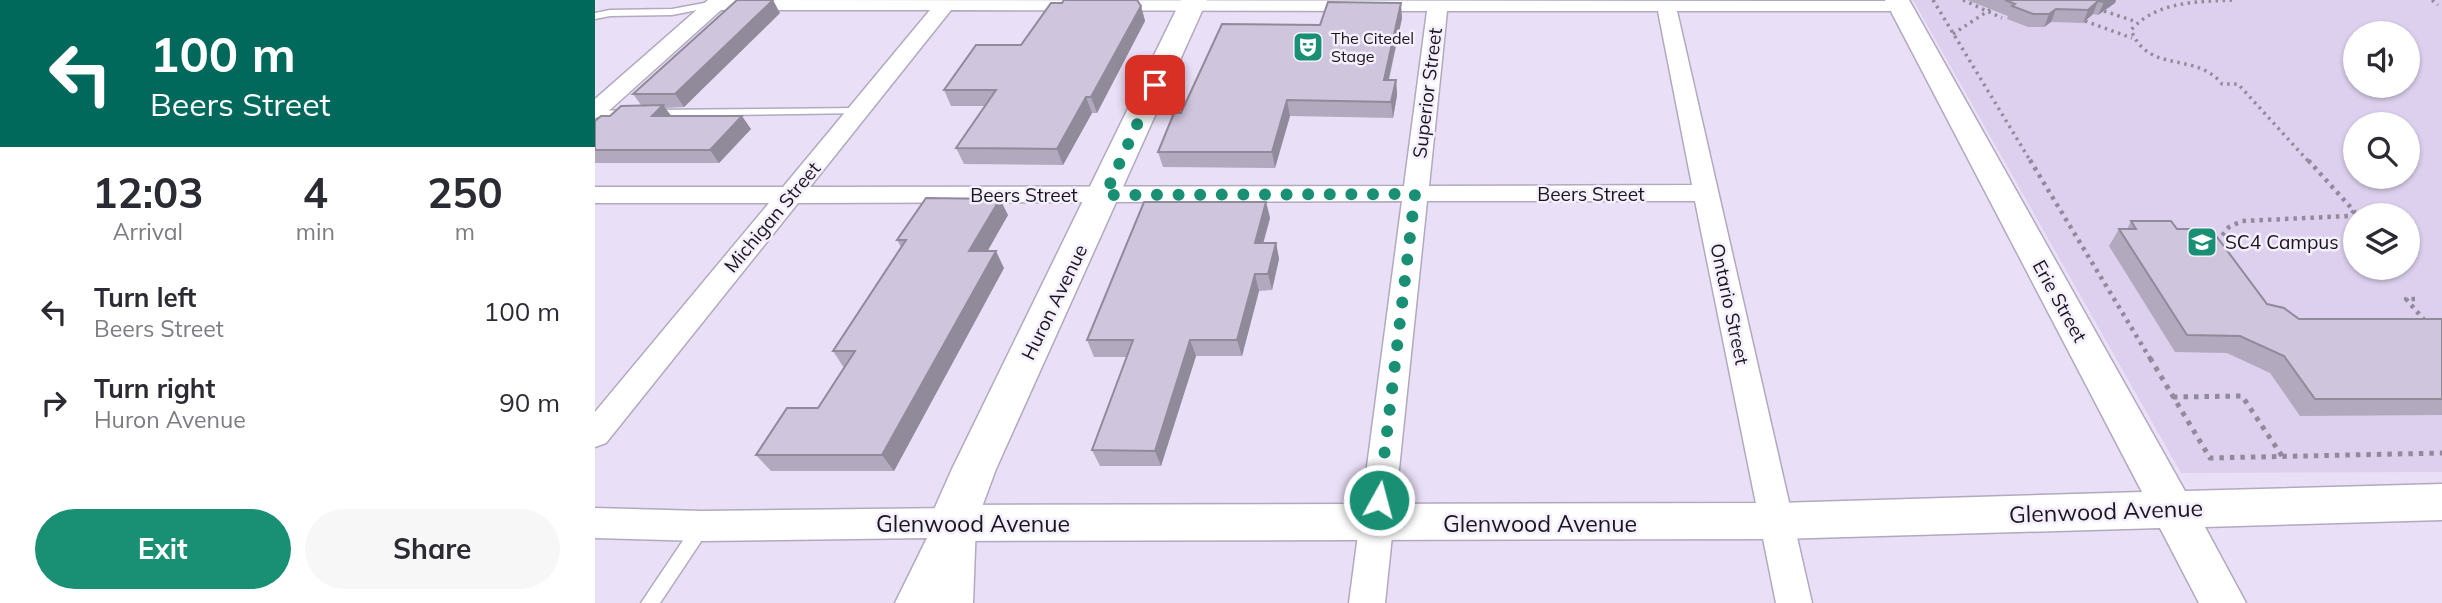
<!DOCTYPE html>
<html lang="en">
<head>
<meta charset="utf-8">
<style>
  :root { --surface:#fff; --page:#f7f7f7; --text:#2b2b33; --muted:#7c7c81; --accent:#199073 }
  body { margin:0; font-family:Mulish,sans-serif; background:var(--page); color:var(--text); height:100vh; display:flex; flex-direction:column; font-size:26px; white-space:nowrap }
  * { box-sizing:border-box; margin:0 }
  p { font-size:23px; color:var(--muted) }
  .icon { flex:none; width:38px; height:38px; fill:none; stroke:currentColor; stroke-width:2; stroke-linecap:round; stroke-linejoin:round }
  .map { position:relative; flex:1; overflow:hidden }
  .drawer { display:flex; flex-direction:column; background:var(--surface); width:595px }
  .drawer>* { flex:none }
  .top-card { background:#00695c; color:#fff; overflow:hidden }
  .fabs { position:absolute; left:1748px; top:21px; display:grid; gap:14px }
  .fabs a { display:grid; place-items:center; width:77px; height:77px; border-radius:50%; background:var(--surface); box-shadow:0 2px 5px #0004; font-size:35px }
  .pin { position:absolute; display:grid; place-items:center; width:60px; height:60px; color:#fff; margin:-30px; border-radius:14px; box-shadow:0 4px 10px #0006 }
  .me { position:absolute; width:77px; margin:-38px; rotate:7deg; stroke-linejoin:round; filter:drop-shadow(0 0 5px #0008) }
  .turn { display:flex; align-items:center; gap:24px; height:147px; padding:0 35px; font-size:32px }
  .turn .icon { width:91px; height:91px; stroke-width:2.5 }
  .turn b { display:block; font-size:49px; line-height:60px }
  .eta { display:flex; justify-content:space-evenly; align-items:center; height:119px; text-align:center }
  .eta b { font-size:42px; font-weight:700; line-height:49px }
  .primary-button { display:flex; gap:14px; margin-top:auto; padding:14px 35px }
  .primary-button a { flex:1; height:80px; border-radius:42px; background:var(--accent); color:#fff; font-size:28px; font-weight:700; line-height:80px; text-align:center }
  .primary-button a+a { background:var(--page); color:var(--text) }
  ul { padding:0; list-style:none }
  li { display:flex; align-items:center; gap:21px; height:91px; padding:0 35px }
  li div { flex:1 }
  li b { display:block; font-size:26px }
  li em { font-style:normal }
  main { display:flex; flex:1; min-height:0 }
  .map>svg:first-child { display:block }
  .built { fill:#ddd0ee; fill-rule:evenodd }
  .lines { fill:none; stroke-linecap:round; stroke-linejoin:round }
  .service-casing { stroke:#b2a9bf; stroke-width:3 }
  .minor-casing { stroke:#b2a9bf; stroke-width:3 }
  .tertiary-casing { stroke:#b2a9bf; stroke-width:3 }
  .primary-casing { stroke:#b2a9bf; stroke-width:3 }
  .path-far2 { stroke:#918a9b; stroke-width:3.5; stroke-dasharray:2.5 4.5; stroke-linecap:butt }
  .path-far1 { stroke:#918a9b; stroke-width:4.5; stroke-dasharray:3.5 5; stroke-linecap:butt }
  .path { stroke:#918a9b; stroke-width:5; stroke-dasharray:4.5 6; stroke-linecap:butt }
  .service { fill:#fff; fill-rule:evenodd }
  .minor { fill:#fff; fill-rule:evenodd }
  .tertiary { fill:#fff; fill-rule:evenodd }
  .primary { fill:#fff; fill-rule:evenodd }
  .wall { fill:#b2a9be }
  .shaded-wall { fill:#918a9b }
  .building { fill:#cfc5dd; stroke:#918a9b; stroke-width:2 }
  .route { stroke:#199073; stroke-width:12; stroke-dasharray:0 21.6 }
  .labels { text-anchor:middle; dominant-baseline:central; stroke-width:5; stroke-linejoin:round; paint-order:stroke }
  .far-poi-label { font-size:16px; fill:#19161e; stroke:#f4eefd; text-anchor:start }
  .street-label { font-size:19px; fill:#19161e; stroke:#f4eefd }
  .poi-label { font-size:19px; fill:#19161e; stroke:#f4eefd; text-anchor:start }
  .near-street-label { font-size:23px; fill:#19161e; stroke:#f4eefd }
</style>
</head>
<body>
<main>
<section class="drawer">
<div class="top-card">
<div class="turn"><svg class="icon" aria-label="left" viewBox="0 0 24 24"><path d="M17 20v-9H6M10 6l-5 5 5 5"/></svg><div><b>100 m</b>Beers Street</div></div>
</div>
<div class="eta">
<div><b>12:03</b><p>Arrival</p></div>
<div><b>4</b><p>min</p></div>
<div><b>250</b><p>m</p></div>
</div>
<ul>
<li><svg class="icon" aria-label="left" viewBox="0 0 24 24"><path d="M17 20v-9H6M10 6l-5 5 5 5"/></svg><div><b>Turn left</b><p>Beers Street</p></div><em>100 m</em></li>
<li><svg class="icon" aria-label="right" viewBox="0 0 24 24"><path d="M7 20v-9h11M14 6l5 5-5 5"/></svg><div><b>Turn right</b><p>Huron Avenue</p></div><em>90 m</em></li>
</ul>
<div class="primary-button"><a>Exit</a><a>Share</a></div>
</section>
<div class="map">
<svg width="1847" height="603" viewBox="0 0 1847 603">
  <rect width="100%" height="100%" fill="#e9dff7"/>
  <path class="built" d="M1318,0H1847V472L1586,473ZM1760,33H1813V86H1760ZM1760,124H1813V177H1760ZM1760,215H1813V268H1760Z"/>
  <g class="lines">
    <g class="service-casing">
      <path id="service" d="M120,1L125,4L123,6L77,15L15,16L0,19V13L15,10L77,9Z
        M264,108L268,109V113L56,116L50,113L56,110Z
        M35,110L39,111V115L0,117V111Z
        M107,519L113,521L116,526L113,531L65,603H46L101,521Z"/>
    </g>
    <g class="minor-casing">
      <path id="minor" d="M113,0L1311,1L1314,5L1311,9L1304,11H1082L1217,603H1181L1100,201H832L790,603H754L807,201L203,203L11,443L0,447V412L174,203H0V187H188L335,10H126L8,116L0,118V99ZM356,10L832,11L809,186L215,187ZM852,11H1063L1097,185L834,186Z
        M0,508L107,511L357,508L369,513L374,523L336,603H300L332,538L107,541L0,538Z"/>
    </g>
    <g class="tertiary-casing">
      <path id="tertiary" d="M1290,0H1314L1590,491L1847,484V520L1610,527L1651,603H1604L1565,528L1181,539L357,541L342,536L336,523L342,510L357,505L1181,503L1547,492Z"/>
    </g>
    <g class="primary-casing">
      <path id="primary" d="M586,0H612L401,469L381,523L378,603H328L333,523L357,469Z"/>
    </g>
    <path class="path-far2" d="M1338,0L1436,162
      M1368,0L1407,18
      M1637,0C1601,2 1562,1 1536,30C1554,75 1601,51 1627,84H1643L1714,162
      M1837,0L1843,5
      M1509,11L1542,22
      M1490,21L1537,38
      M1358,34L1396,9"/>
    <path class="path-far1" d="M1435,160L1556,360
      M1622,242L1634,227L1647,221L1754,216L1759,211L1713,160
      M1820,299H1811L1831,322"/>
    <path class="path" d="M1555,358L1615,458L1847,453
      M1578,397L1647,396L1687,456"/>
    <use href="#service" class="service"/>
    <use href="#minor" class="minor"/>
    <use href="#tertiary" class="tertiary"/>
    <use href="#primary" class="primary"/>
  </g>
  <path class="wall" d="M1372,0H1521L1520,3L1503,15L1498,14L1488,23L1456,22L1449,27H1433L1412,19L1413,16Z
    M546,6L550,21L502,113H497L468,165L369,164L361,148L390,106H356L349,90L426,45Z
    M185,13L89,107L70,108L76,116L156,129L124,163H0V121L46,105L38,94Z
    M807,18L794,80H801L802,95L798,118L695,116L680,168L568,167L563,152L725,25Z
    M671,202L675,218L668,243H681L684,259L677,290L664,291L647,356H601L566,466H505L497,450L532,357H499L492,340Z
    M413,215L392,251L409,268L299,471H176L161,455L223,408L249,368L238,351L306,247L302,240Z
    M1536,221L1582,229L1672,304L1704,319H1847V415L1705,416L1675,373L1632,353L1580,352L1514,246L1524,229H1532Z"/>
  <path class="shaded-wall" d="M178,0L185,13L89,107L80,94Z
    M1512,0H1521L1520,3L1503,15L1509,2Z
    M1503,1L1498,14L1488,23L1493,10Z
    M806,3L807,18L790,95L789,80Z
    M546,6L550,21L502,113L496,97Z
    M1461,9L1456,22L1449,27L1454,14Z
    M801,80L802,95L798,118L796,102Z
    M491,97L497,113L468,165L462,149Z
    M692,100L695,116L680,168L677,152Z
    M68,105L78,118L57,116Z
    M147,116L156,129L124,163L115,150Z
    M405,199L413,215L383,268L374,251Z
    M671,202L675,218L664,259L660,243Z
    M681,243L684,259L677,290L673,274Z
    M401,251L409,268L299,471L287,455Z
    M660,274L664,291L647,356L642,340Z
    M595,340L601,356L566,466L560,451Z"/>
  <path class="building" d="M142,0H178L80,94H38Z
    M469,0H542L546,6L496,97H491L462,149L361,148L401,90H349L381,45H426L456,3H467Z
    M1410,0H1512L1509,2L1503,1L1493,10L1461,9L1454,14H1438L1417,6L1420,4Z
    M733,2L806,3L789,80H801L796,102L692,100L677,152H563L579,113H586L627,24L725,25Z
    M68,105L57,116H147L115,150H0V121L6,116H15L26,106Z
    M331,198L405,199L374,251H401L287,455H161L192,408H223L260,351H238L311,240H302Z
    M549,202H671L660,243H681L673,274H660L642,340H595L560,451L497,450L538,340H492Z
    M1536,221H1576L1582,229H1616L1672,304L1689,308L1704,319H1847V399H1720L1689,356L1645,336L1592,335L1524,229H1541Z"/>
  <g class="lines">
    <path class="route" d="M560,85L510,195L820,194L784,500"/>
  </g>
  <defs>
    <g id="theatre-square" transform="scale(1.575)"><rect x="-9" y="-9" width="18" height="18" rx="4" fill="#199073" stroke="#f4eefd"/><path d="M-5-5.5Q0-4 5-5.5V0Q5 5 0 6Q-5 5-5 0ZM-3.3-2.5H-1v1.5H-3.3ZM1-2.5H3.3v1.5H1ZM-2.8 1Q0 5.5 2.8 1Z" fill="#fff"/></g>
    <g id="university-square" transform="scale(1.575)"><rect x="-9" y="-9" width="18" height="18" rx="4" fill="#199073" stroke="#f4eefd"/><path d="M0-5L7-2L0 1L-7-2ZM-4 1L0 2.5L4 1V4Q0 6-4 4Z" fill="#fff"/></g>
  </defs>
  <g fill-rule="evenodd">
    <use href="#theatre-square" x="713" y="47"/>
    <use href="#university-square" x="1607" y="242"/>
  </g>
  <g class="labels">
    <g class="far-poi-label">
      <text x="736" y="38">The Citedel<tspan x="736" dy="18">Stage</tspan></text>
    </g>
    <g class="street-label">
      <text transform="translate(832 93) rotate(-83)">Superior Street</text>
      <text x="996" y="194">Beers Street</text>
      <text x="429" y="195">Beers Street</text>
      <text transform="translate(177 217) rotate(-50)">Michigan Street</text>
      <text transform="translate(1465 301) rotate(61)">Erie Street</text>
      <text transform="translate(459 302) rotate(-64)">Huron Avenue</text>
      <text transform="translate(1135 304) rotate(78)">Ontario Street</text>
    </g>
    <g class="poi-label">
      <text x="1630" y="242">SC4 Campus</text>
    </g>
    <g class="near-street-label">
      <text transform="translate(1511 511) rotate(-2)">Glenwood Avenue</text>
      <text x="378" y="523">Glenwood Avenue</text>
      <text x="945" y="523">Glenwood Avenue</text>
    </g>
  </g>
</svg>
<div class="fabs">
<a><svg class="icon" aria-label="sound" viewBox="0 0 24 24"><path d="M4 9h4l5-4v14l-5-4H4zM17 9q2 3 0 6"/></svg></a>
<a><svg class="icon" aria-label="search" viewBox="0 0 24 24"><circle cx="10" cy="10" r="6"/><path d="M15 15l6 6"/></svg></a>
<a><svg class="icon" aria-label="layers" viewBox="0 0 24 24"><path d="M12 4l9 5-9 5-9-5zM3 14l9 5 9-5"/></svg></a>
</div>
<div class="pin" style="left:560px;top:85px;background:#d93025"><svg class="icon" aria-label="arrive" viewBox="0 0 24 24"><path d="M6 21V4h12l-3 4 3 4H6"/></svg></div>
<svg class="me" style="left:784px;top:500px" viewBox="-20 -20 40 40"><circle r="17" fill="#199073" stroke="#fff" stroke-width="3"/><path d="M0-11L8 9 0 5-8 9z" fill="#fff"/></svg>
</div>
</main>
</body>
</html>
